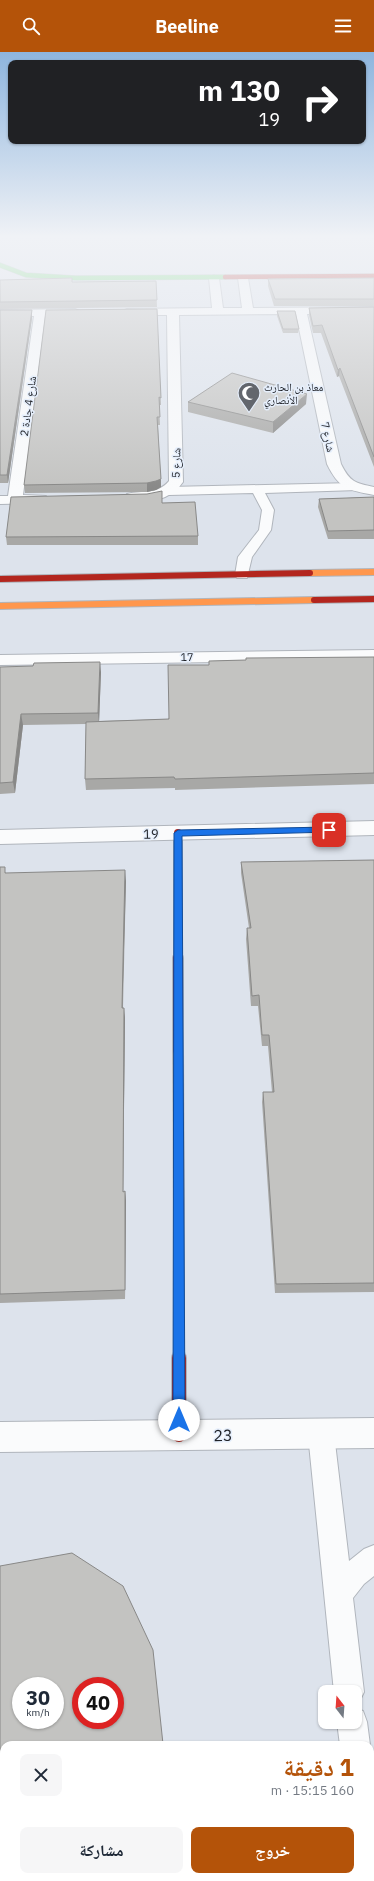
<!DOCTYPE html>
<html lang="ar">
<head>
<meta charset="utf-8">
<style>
  :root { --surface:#fff; --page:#f6f6f7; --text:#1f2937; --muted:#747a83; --accent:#b45309 }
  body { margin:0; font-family:"IBM Plex Sans","Noto Naskh Arabic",sans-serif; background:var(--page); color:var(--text); direction:rtl; height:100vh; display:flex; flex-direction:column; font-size:15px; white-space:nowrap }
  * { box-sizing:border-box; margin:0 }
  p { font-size:13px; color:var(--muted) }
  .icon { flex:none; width:22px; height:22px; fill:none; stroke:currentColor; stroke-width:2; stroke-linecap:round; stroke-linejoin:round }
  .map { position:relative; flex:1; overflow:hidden; direction:ltr }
  .drawer { position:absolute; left:0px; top:1689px; width:374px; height:140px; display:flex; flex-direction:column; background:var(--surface); border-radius:12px 12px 0 0; box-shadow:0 1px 3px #0004; direction:rtl }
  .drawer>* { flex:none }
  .banner { position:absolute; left:8px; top:8px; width:358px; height:84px; border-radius:8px; box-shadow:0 1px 3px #0004; direction:rtl; background:#202124; color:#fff; overflow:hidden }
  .needle { width:26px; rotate:343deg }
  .controls { position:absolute; left:318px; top:1633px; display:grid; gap:8px }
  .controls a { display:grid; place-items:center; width:44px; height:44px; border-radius:8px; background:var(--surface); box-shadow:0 1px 3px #0004; font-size:20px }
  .speed { position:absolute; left:12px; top:1625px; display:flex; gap:8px; font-size:20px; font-weight:700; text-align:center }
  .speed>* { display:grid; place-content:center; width:52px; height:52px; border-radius:50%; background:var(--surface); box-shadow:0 1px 3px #0004; line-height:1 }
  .speed small { font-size:10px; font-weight:400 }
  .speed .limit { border:6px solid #d22; background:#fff; color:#111 }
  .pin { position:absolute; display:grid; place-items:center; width:34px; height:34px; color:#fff; margin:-17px; border-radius:8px; box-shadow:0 2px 6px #0006 }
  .me { position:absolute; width:44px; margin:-22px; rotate:0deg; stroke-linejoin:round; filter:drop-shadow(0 0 3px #0008) }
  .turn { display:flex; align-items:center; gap:14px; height:84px; padding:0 20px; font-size:18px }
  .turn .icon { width:52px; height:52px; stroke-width:2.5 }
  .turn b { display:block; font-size:28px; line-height:34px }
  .round { display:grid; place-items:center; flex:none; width:42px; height:42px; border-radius:8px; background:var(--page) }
  .head { display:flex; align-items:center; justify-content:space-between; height:68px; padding:0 20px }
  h1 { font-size:24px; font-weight:700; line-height:30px; color:var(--accent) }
  .button { display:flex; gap:8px; margin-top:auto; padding:8px 20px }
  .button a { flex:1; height:46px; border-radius:8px; background:var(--accent); color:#fff; font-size:16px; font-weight:700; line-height:46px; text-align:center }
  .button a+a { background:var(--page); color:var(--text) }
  header { display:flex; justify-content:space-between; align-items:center; height:52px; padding:0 20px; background:var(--accent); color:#fff; font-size:18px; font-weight:700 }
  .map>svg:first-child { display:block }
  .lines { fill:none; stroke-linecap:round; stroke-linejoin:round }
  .lane-casing { stroke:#b0b5bc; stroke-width:2 }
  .street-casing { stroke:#b0b5bc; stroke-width:2 }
  .fast-casing { stroke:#b0b5bc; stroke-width:5.5 }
  .slow-far1-casing { stroke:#b0b5bc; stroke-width:8 }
  .slow-casing { stroke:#b0b5bc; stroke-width:12 }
  .jam-far4-casing { stroke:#b0b5bc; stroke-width:5.5 }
  .jam-far3-casing { stroke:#b0b5bc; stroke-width:8 }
  .jam-far2-casing { stroke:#b0b5bc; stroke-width:10 }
  .jam-far1-casing { stroke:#b0b5bc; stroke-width:12 }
  .jam-casing { stroke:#b0b5bc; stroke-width:16 }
  .lane { fill:#fafbfc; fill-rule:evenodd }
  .street { fill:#fafbfc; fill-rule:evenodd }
  .fast { stroke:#63d668; stroke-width:4.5 }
  .slow-far1 { stroke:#ff974d; stroke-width:6 }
  .slow { stroke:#ff974d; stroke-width:10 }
  .jam-far4 { stroke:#b3261e; stroke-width:4.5 }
  .jam-far3 { stroke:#b3261e; stroke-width:6 }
  .jam-far2 { stroke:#b3261e; stroke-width:8 }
  .jam-far1 { stroke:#b3261e; stroke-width:10 }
  .jam { stroke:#b3261e; stroke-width:14 }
  .wall { fill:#a8a8a6 }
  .shaded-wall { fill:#888887 }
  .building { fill:#c3c3c1; stroke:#888887; fill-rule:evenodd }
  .route { fill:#1a73e8; stroke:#114b97 }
  .labels { text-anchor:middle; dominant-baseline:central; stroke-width:3; stroke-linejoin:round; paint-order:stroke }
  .far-poi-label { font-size:11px; fill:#1f2228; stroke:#e6effc; text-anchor:start }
  .far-street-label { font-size:11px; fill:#1f2228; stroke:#e6effc }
  .street-label { font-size:13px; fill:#1f2228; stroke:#e6effc }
  .near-street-label { font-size:16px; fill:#1f2228; stroke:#e6effc }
</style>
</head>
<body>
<header><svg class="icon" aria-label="menu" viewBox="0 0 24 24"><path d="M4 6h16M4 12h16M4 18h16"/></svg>Beeline<svg class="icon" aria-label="search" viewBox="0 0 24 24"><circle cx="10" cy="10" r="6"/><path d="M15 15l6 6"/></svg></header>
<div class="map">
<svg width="374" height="1829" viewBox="0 0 374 1829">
  <rect width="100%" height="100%" fill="#dde3ec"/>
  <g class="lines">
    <g class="lane-casing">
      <path id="lane" d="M354,431L358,432L360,435L358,438L265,441L274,458L271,478L252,505L247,526H237L235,523L238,505L259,478L262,458L253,441L169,443L163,439L169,435Z
        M321,1369L330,1373L334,1382L349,1509L364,1497L374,1493V1524L364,1532L353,1546L364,1640L359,1650L355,1652V1640H334L308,1382L312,1373Z
        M355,1656L363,1659L367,1670L370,1693H340L337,1670H355Z
        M370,1809L374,1811V1829H353V1825H370Z"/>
    </g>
    <g class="street-casing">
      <path id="street" d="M214,223L219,226L223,256H242L238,226L243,223L248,226L253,256L374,255V261L307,262L341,412C350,430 355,431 374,435V443C348,438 339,437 327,412L296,262L179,263L183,430C171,448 147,453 127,448L125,445L127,442C143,438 157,443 169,429L167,263H127L121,260L127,257L212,256L209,226Z
        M75,257L81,260L79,262L45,264L23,443L46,444L48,447L46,450L41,451L0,452V444H8L34,264H0V258Z
        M374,598V608L0,613V603Z
        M374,769V783L0,792V778Z
        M374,1366V1396L0,1400V1370Z"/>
    </g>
    <g class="fast-casing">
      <path id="fast" d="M0,213L26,223L76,226L225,225"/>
    </g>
    <g class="slow-far1-casing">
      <path id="slow-far1" d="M310,521L374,520
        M0,554L314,548"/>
    </g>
    <g class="slow-casing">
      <path id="slow" d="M178,998L179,1150"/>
    </g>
    <g class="jam-far4-casing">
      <path id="jam-far4" d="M225,225L374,224"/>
    </g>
    <g class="jam-far3-casing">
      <path id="jam-far3" d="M0,527L310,521
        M314,548L374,547"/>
    </g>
    <g class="jam-far2-casing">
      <path id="jam-far2" d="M178,781V907"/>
    </g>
    <g class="jam-far1-casing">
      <path id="jam-far1" d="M178,906V998
        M179,1150V1307"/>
    </g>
    <g class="jam-casing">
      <path id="jam" d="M179,1306V1383"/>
    </g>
    <use href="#lane" class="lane"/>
    <use href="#street" class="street"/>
    <use href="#fast" class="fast"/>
    <use href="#slow-far1" class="slow-far1"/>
    <use href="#slow" class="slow"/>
    <use href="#jam-far4" class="jam-far4"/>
    <use href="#jam-far3" class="jam-far3"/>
    <use href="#jam-far2" class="jam-far2"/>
    <use href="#jam-far1" class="jam-far1"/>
    <use href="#jam" class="jam"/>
  </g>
  <path class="wall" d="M374,226V254H274L268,234V227Z
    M0,228L72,230L156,229L157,255L0,257Z
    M374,255V415L339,324L337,325L321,281H313L309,263V256Z
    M157,257L161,353H159L160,373H158L161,435L156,438L147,440L25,441L24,433Z
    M0,258H32V266L8,431H0Z
    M277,259L299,277L298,281H283L277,264Z
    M188,350L306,352L273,381L188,360Z
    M147,442L162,451L198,484V493H7L6,485Z
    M374,445V487H328L318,455L319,447Z
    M374,605V732L175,738V736L86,738L85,727L86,672L23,673L15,741L0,742V615L101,620L99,669L168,667L209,613V609Z
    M374,808V1240L275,1241L262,1050L263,1040H272L268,994H262L258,954H251L246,887L247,876H249L241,821V810Z
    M0,815L6,821L126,829L123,956L125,966L123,1140L125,1139L126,1149L125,1247L0,1251Z"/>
  <path class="shaded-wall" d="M32,258V266L8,431L7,423Z
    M340,316L339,324L337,325L338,318Z
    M307,342L306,352L273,381V370Z
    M161,427V435L156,438L147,440V431Z
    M100,610L101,620L99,672L98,661Z
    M21,662L23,673L15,741L13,730Z
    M125,818L126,829L122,966V956Z
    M124,956L125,966L123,1149V1140Z
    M125,1139L126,1149L125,1247Z
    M75,1825H80L76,1829H71Z"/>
  <path class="building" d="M72,226V230L156,229L157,248L0,250V228Z
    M374,226V247H275L268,227Z
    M374,255V405L340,316L338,318L322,273L313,274L309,256Z
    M157,257L161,346L159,345L160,365H157L161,427L156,429L147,431L24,433L46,258Z
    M0,258H32L7,423H0Z
    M277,259H295L299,277H283Z
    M232,321L307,342L273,370L188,350Z
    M162,439V451L195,450L198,484L6,485L11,445L147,442Z
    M374,445V478L328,479L319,447Z
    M374,605V721L175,727L174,725L85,727L86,670L169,667L168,613H209V609L246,608V606Z
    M100,610L98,661L21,662L13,730L0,731V615L33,614L34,611Z
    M374,808V1231L276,1232L263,1040H274L269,983H262L259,943L252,944L247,876H251L241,810Z
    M0,815H5V821L125,818L122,956H124L123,1140L125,1139V1238L0,1242Z
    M72,1501L123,1534L153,1598L163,1692V1693H4V1825H75L71,1829H0V1514ZM21,1634H55V1668H21ZM81,1634H115V1668H81Z
    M185,1825H253V1829H185Z"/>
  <linearGradient id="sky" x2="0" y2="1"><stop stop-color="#8eb5de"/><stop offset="0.42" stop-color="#f0f2f6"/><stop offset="1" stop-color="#f0f2f6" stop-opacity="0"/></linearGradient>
  <rect width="374" height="439" fill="url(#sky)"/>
  <path class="route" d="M329,775L333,778L332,780L182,784L185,1368L183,1372L179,1374L174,1372L173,1368L174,781L178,778Z"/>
  <defs>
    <g id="mosque-pin" transform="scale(1.15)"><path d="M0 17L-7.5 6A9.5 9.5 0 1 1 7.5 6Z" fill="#62666d" stroke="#e6effc"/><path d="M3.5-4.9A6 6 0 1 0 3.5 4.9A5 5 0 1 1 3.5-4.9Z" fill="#fff"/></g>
  </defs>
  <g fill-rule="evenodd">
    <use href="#mosque-pin" x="249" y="341"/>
  </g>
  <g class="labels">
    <g class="far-poi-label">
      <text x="264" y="335">معاذ بن الحارث<tspan x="264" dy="13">الأنصاري</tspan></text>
    </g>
    <g class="far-street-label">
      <text transform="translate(28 354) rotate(-82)">شارع 4 جادة 2</text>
      <text transform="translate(328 385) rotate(78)">شارع 7</text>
      <text transform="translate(176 411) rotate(-88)">شارع 5</text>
      <text transform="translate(187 605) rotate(-1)">17</text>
    </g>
    <g class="street-label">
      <text transform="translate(151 782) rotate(-1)">19</text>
    </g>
    <g class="near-street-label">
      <text transform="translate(223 1383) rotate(-1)">23</text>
    </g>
  </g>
</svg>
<div class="controls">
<a><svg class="needle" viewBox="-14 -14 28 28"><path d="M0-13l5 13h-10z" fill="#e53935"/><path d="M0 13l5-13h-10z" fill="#747a83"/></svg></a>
</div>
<div class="speed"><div>30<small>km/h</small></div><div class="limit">40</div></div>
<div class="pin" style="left:329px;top:778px;background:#d93025"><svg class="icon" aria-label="arrive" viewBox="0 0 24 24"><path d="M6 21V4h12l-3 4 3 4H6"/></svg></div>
<svg class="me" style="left:179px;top:1368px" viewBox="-20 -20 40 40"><circle r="19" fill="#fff"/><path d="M0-13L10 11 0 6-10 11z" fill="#1a73e8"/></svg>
<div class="banner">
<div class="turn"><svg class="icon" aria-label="right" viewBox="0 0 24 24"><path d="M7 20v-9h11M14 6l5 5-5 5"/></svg><div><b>130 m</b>19</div></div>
</div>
<section class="drawer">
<div class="head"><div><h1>1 دقيقة</h1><p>160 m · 15:15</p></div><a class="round"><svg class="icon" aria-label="close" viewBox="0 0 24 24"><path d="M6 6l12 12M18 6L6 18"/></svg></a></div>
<div class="button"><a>خروج</a><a>مشاركة</a></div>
</section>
</div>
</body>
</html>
